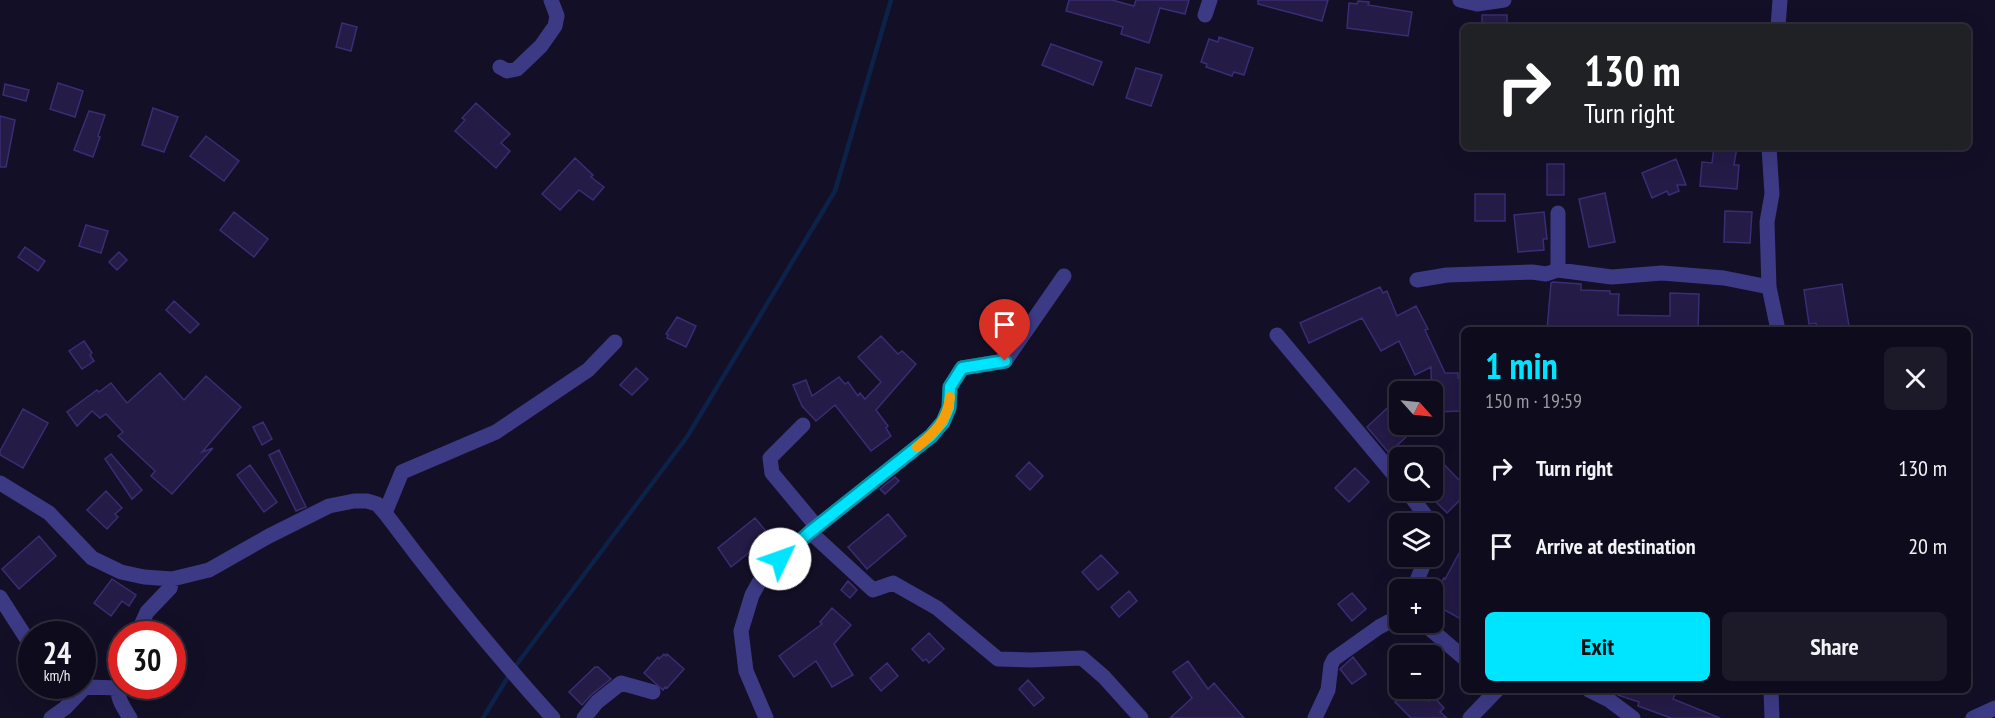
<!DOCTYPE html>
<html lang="en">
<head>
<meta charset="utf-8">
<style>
  :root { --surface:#0e0b1c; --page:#1c1929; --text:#f1f3f6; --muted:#9b9ba3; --line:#2e2b3b; --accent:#00e5ff }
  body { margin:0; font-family:"PT Sans Narrow",sans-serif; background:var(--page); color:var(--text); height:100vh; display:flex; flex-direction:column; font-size:22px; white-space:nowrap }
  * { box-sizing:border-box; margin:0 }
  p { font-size:20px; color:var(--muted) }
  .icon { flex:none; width:33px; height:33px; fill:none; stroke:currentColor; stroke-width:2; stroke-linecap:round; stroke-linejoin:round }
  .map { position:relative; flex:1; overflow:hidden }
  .details { position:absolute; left:1461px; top:327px; width:510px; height:366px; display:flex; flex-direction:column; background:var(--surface); border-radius:9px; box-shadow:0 6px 24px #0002,0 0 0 2px var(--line) }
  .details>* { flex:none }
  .hud { position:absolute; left:1461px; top:24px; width:510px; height:126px; border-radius:9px; box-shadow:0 6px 24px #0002,0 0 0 2px var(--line); background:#202124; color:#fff; overflow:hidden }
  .needle { width:39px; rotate:117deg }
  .fabs { position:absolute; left:1389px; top:381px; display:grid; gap:12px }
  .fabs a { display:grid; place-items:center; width:54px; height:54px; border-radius:9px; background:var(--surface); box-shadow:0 6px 24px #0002,0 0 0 2px var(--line); font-size:30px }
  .speed { position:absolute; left:18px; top:621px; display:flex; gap:12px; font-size:30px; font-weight:700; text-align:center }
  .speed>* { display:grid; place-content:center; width:78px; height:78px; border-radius:50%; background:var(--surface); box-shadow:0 6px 24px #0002,0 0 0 2px var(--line); line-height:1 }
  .speed small { font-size:15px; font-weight:400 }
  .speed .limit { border:9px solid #d22; background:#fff; color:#111 }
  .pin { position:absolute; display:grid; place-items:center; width:51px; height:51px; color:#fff; margin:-62px -26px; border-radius:50% 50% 50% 0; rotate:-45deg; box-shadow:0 0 6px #0007 }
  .pin .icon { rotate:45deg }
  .me { position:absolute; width:66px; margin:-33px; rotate:48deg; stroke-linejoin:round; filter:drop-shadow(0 0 4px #0008) }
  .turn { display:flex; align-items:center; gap:21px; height:126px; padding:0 24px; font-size:27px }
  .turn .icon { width:78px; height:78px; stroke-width:2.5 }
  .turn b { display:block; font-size:42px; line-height:51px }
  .round { display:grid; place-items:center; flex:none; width:63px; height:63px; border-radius:9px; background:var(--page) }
  .summary { display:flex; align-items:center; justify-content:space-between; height:102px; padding:0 24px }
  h1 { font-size:36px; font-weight:700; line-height:45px; color:var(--accent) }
  .button { display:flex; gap:12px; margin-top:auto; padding:12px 24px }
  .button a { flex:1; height:69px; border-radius:9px; background:var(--accent); color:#111; font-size:24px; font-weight:700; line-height:69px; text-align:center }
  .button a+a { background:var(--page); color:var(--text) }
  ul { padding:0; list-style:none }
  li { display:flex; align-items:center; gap:18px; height:78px; padding:0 24px }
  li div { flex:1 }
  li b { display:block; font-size:22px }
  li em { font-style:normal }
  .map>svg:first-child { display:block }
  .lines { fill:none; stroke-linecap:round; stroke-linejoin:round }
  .stream { stroke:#0c2248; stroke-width:4.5 }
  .building { fill:#241b47; stroke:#3b2d73; stroke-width:1.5 }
  .minor { stroke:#3d3a85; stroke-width:15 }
  .tertiary { stroke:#3d3a85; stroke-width:15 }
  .route-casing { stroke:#0095a6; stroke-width:15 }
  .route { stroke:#00e5ff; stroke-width:10 }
  .slow { stroke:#f59e0b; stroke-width:10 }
</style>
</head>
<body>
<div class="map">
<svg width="1995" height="718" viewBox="0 0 1995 718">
  <rect width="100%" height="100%" fill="#130f26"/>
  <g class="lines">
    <path class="stream" d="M483,718L511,672L687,437L835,191L891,0"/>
  </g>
  <path class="building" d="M1069,0H1112L1134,6L1136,0H1189L1185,14L1160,8L1149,43L1121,34L1123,27L1066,11Z
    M1258,0H1328L1322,21L1258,4Z
    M1358,1L1369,2L1368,5L1412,12L1408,36L1347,28L1349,3L1357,4Z
    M1482,15H1507V27H1482Z
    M342,23L357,27L351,51L336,47Z
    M1219,37L1253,48L1244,75L1234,72L1232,76L1206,67L1207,64L1201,62L1209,39L1218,42Z
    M1051,44L1102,62L1093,85L1042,65Z
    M1136,68L1162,75L1151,106L1126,98Z
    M58,83L83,91L75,117L50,109Z
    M5,84L29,90L26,101L3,95Z
    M476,103L510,134L501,143L510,151L496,168L455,131L465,120L462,118Z
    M153,108L178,117L164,152L142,145Z
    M89,111L105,115L98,136L100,137L93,157L74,150Z
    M0,116L15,120L6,167H0Z
    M206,136L239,161L224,181L190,156Z
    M1714,147H1737L1734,165H1739L1737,189L1700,186L1702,162L1712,163Z
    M575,158L593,175L591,177L604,187L593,200L579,190L560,210L542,194Z
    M1676,159L1686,185H1677L1679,191L1669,195L1667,191L1652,198L1642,173Z
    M1547,164H1564V195H1547Z
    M1605,193L1615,242L1589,247L1579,199Z
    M1475,194H1505V221H1475Z
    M1725,211L1752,212L1750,243L1724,242Z
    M234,212L268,239L254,257L220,230Z
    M1544,212L1547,239H1543L1544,250L1518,252L1514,215Z
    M86,225L108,231L101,253L79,246Z
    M25,247L45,261L38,271L18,257Z
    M119,252L127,260L117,270L109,262Z
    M1553,282L1581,284V290L1610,291V294H1619L1618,315L1670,316V293L1699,294L1698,330H1547L1551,283Z
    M1842,284L1849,326L1817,330L1816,323L1809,324L1804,290Z
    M1380,287L1383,293L1387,291L1397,316L1416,306L1428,329L1425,330L1445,373H1458V378H1464V411L1432,412L1431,367L1415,375L1399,341L1381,351L1362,318L1309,343L1300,323Z
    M174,301L199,324L190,333L166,310Z
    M677,317L696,326L686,347L667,338L668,335L666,334Z
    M881,336L898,354L902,351L916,364L876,410L888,426L886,428L891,436L871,451L835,405L816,421L802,406L793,385L806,380L812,396L839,377L845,384L848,382L858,396L860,393L865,399L881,382L858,357Z
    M84,341L92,353L90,355L94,361L82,369L69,351Z
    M636,368L648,379L632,395L620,385Z
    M160,373L184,400L206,376L241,407L202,452L213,448L172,494L151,476L155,471L118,436L123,432L106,414L100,418L92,411L77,426L67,412L97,390L99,392L111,383L127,403Z
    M1400,396V424H1420L1389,453L1367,427Z
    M23,409L48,423L23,468L0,455V451Z
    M263,422L272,439L262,445L253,427Z
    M279,450L306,507L296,511L269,455Z
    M1432,452L1464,485V496L1447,513L1432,498Z
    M111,454L142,490L132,499L105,459Z
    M1029,462L1043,476L1030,490L1016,476Z
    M250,465L277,502L264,512L237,475Z
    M1355,468L1369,482L1349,502L1335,488Z
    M895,477L899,481L885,494L880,489Z
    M106,491L122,508L115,514L118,517L107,529L87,510Z
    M888,514L906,536L867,569L848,547Z
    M755,518L770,536L731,567L718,548Z
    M39,536L56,556L19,589L2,569Z
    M1464,544V609L1459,618L1432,603V597L1444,578L1445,579Z
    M1101,555L1118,573L1098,590L1082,572Z
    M112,579L136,595L129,606L122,601L111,616L94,603Z
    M848,581L857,590L850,598L841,590Z
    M1129,591L1137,601L1119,617L1111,607Z
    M1352,593L1366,609L1352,621L1338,604Z
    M832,608L851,625L834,644L853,675L832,687L816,661L794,677L779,656L822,624L820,622Z
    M929,633L944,649L929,663L926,659L923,661L912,649Z
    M664,654L666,656L667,654L684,669L667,688L665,687L663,690L644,673L658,657L659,659Z
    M1353,657L1366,674L1352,684L1340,669Z
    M1188,661L1208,689L1214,683L1244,718H1170L1192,698L1173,672Z
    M887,663L898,676L881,691L870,678Z
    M595,667H598L611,679L591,695L582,705L569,692Z
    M1028,680L1044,698L1034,706L1019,689Z
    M1409,688H1417L1429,701L1434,697L1444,708L1440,712L1447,718H1411L1395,702Z
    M1611,690H1677L1673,699L1720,718H1671L1638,706L1639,702L1618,695Z"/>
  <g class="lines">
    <path class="minor" d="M1460,0L1477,4L1504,0
      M1205,15L1210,0
      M1778,27L1780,0
      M500,67L507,71L517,69L541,46L555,26L557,16L551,0
      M1769,147L1772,194L1767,222L1769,287L1778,330
      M1558,270V213
      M1417,280L1447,275L1532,272L1546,274L1558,270L1612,277L1662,273L1724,278L1769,287
      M1277,335L1400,482
      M803,425L770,458L772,473L817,527
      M0,483L49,513L92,558L121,572L144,577L172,579L209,570L269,536L329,506L354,501H367L377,504L385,513C438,584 493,652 553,718
      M1406,490L1432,524
      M385,513L402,472L496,432L588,370L615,342
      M1432,524C1437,529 1435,537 1432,543
      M810,532L873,590L893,583L937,608L998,659L1031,660L1082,658L1104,677L1141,718
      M1413,590L1427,556
      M0,597L32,647
      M1422,622L1464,658
      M137,634L147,612L170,588L172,579
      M122,676C114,695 120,702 130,718
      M62,686L117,688
      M1589,690L1609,700L1633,718
      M1771,690L1772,718
      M51,718L65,708L85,687
      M584,718L597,702L621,683L653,692
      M766,718L746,671L741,631L752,595L765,572L810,532L931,436L943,422L949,408L950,387L962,368L1005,361L1064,276
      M1315,718L1328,690L1331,665L1334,659L1379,627L1400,616
      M1470,718L1497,690"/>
    <path class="tertiary" d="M1973,718L1995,708"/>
  </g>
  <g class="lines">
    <g class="route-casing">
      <path id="route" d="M780,559L810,532L931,436L943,422L949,408L950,387L962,368L1005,361"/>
    </g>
    <use href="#route" class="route"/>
    <path class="slow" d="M917,447C934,433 948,420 950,397"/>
  </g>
</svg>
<div class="fabs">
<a><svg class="needle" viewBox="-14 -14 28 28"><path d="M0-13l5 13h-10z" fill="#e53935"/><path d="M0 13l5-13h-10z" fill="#9b9ba3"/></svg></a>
<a><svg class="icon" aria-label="search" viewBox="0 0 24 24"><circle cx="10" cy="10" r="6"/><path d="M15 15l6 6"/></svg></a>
<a><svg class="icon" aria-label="layers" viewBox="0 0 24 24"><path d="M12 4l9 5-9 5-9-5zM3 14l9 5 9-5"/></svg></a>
<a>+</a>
<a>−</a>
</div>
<div class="speed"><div>24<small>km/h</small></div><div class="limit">30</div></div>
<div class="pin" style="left:1005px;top:361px;background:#d93025"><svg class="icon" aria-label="arrive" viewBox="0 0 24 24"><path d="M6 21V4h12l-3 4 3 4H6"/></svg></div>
<svg class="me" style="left:780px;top:559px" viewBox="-20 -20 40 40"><circle r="19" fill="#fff"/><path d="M0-13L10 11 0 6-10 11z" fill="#00e5ff"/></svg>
<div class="hud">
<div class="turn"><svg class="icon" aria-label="right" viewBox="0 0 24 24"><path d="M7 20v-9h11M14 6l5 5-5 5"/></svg><div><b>130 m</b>Turn right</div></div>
</div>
<section class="details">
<div class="summary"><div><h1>1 min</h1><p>150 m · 19:59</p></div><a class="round"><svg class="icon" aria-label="close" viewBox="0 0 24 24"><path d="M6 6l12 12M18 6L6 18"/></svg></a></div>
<ul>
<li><svg class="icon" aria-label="right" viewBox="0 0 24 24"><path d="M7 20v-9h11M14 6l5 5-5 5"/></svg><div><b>Turn right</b></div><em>130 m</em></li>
<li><svg class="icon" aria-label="arrive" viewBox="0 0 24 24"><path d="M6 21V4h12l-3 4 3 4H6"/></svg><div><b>Arrive at destination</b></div><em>20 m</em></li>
</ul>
<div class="button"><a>Exit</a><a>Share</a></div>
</section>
</div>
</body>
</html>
